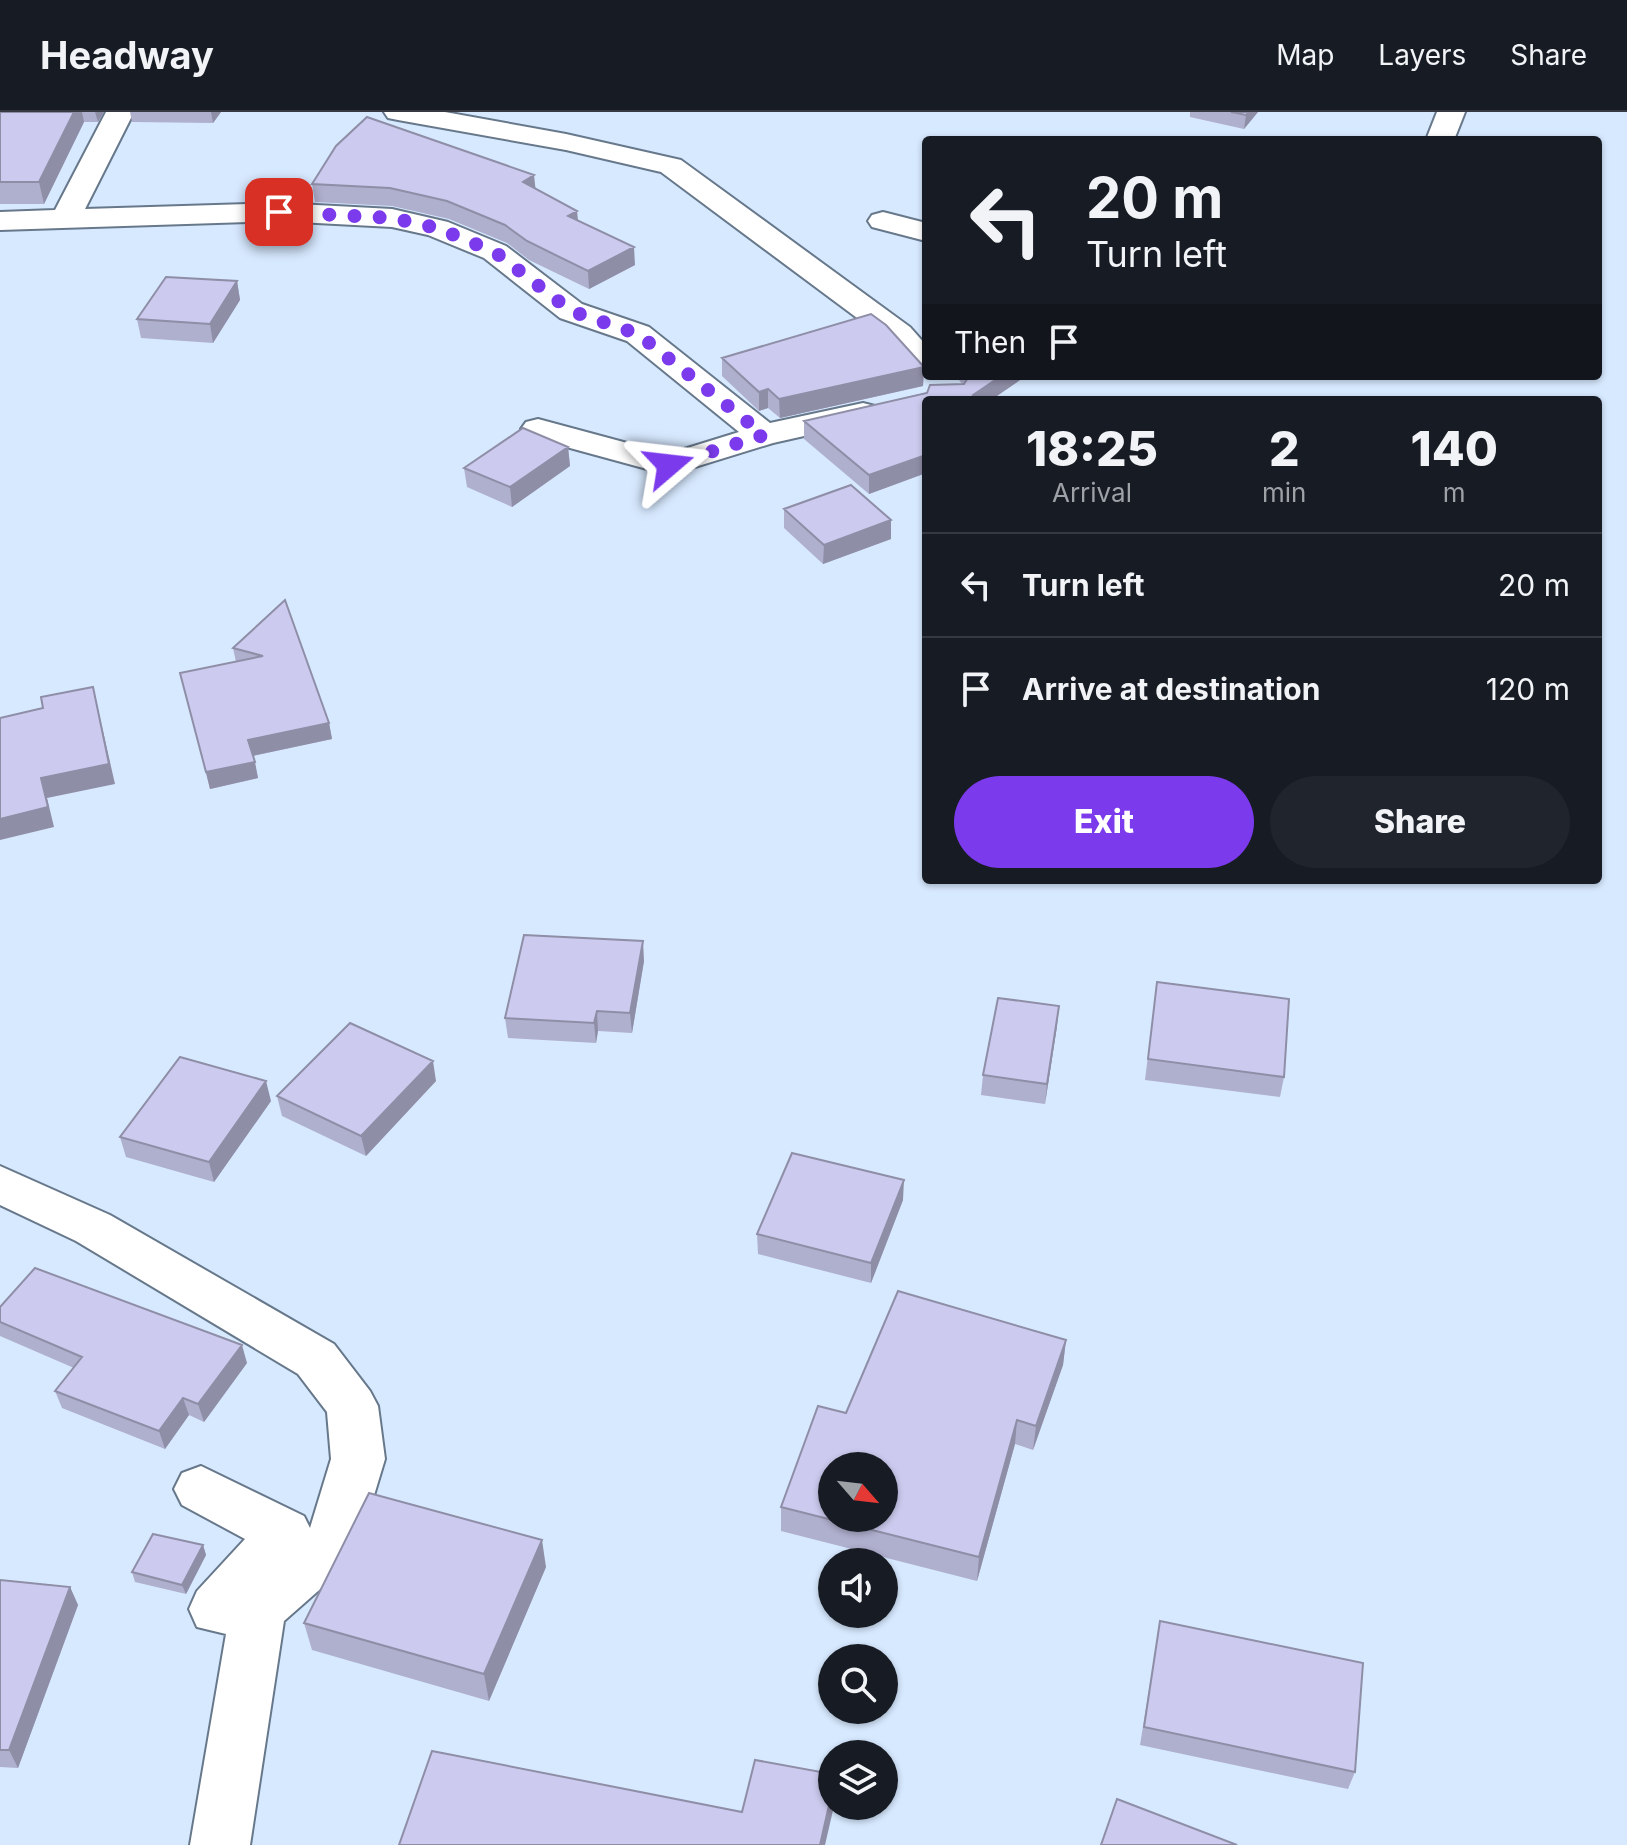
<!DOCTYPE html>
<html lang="en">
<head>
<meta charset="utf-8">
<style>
  :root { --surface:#171b24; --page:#20242c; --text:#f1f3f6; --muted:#9ea1a6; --line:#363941; --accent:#7c3aed }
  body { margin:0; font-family:Inter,sans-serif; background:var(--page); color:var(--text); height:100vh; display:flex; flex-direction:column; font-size:30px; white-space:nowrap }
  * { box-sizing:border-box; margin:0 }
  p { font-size:26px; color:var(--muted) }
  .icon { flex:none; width:44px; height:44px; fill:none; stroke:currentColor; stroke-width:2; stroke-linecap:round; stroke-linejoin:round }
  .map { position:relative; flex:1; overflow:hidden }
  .side { position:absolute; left:922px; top:284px; width:680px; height:488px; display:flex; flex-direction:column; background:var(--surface); border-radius:8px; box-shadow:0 2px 6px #0004 }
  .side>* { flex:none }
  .guide { position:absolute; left:922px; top:24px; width:680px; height:244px; border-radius:8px; box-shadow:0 2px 6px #0004; background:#171b24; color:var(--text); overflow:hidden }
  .needle { width:52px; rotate:118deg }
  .buttons { position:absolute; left:818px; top:1340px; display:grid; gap:16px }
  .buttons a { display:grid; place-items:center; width:80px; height:80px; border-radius:50%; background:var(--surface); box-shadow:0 2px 6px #0004; font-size:40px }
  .pin { position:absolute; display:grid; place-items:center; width:68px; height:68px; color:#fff; margin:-34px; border-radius:16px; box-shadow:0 4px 12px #0006 }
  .me { position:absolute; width:88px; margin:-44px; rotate:73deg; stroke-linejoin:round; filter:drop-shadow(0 0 6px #0008) }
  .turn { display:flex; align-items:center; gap:28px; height:168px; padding:0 32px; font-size:36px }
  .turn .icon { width:104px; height:104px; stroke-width:2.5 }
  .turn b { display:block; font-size:56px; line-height:68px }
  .then { display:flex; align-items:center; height:76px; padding:0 32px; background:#0003; gap:16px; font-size:30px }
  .eta { display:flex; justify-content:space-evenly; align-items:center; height:136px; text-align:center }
  .eta b { font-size:48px; font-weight:800; line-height:56px }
  .action { display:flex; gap:16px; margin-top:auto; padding:16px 32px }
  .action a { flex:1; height:92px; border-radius:48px; background:var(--accent); color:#fff; font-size:32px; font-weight:800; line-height:92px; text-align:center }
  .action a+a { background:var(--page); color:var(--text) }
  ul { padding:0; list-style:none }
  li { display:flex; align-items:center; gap:24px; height:104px; padding:0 32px; border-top:2px solid var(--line) }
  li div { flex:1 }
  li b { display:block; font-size:30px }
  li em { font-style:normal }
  header { display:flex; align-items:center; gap:48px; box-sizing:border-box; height:112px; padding:0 40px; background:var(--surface); border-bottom:2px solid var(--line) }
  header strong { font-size:38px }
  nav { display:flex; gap:44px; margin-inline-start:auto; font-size:28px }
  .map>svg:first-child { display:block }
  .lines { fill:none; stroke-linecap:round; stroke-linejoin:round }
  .street-casing { stroke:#67788b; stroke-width:4 }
  .street { fill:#fff; fill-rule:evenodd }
  .wall { fill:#afafce }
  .shaded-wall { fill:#8f8ea7 }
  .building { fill:#cccbef; stroke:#8f8ea7; stroke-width:2; fill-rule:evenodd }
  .route { stroke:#7c3aed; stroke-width:14; stroke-dasharray:0 25.2 }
</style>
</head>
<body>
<header>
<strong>Headway</strong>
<nav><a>Map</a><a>Layers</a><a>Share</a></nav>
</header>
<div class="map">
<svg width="1627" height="1733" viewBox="0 0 1627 1733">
  <rect width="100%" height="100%" fill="#d7e9ff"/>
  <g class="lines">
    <g class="street-casing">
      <path id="street" d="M106,0H134L85,97L279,91L392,97L448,110L506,134L582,192L649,215L770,311L863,291L875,294L880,301L875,308L773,331L669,363L526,324L521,317L526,310L538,307L668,342L739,320L627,229L560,206L484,146L428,123L392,115L279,109L0,118V100L55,98Z
        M384,0H445L566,22L681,48L910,215L926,233V263L915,260L888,229L661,60L566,38L398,8L388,6Z
        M1437,0H1465L1454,28H1426Z
        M883,100L926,111V129L872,115L868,109L872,103Z
        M0,1054L110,1103L334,1232L370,1279L378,1294L385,1347L359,1433L351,1450L284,1509L250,1733H190L226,1522L197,1515L189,1497L197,1479L245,1427L182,1393L174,1377L182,1361L201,1354L304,1404L310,1416L331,1347L327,1300L298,1262L76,1129L0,1093Z"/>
    </g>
    <use href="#street" class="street"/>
  </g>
  <path class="wall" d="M0,0H104L98,10H84L44,92H0Z
    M130,0H221L213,11L132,10Z
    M1190,0H1258L1244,17L1190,5Z
    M312,72L535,77L635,153L589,177L529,148L507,131L449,107L392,94L315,90Z
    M237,169L240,188L213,231L141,226L137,207Z
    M722,246L924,255L923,274L780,306L768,296L759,299L722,264Z
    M956,264H1026L991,288H926V361L869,382L804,327V309L962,272Z
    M568,335L570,354L512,395L467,375L464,356Z
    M784,397L891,427L823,452L784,416Z
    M285,488L329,611L332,627L253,644L258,666L210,677L180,561L236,550L233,536Z
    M644,849L632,921L598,919L596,931L508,926L505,906Z
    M1157,870L1284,965L1280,985L1145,968Z
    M1057,914L1045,992L981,983L983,963Z
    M436,969L366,1044L282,1004L277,984Z
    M271,989L214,1070L126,1045L120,1025Z
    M903,1088L871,1171L758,1142L757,1122Z
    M0,1195L247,1251L204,1310L189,1303L165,1337L62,1296L55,1279L74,1256L0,1224Z
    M1066,1228L1063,1253L1033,1338L1015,1332L977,1469L781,1419V1395L846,1301Z
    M203,1433L206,1443L186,1482L135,1470L132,1460Z
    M546,1455L489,1589L312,1538L304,1511Z
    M0,1468L70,1475L78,1493L18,1656L0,1655Z
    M1160,1509L1355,1660L1348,1677L1140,1633Z"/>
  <path class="shaded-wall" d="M74,0H82L84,10L44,92L39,70Z
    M95,0H104L98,10Z
    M211,0H221L213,11Z
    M1249,0H1258L1244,17L1246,3Z
    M534,63L536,81L523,70Z
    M577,99L579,117L568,104Z
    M634,135L635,153L589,177L588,159Z
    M237,169L240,188L213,231L210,212Z
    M924,255L923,274L780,306L779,287Z
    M1001,264H1026L991,288H973V283Z
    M768,277V296L759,299V280Z
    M568,335L570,354L512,395L510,375Z
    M926,343V361L869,382V363Z
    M891,408V427L823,452L824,433Z
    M93,575L115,672L47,686L54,715L0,728V707Z
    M329,611L332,627L252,644L248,628Z
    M255,650L258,666L210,677L206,660Z
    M643,829L644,849L632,921L630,901Z
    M1059,894L1057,914L1045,992L1047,972Z
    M597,899L598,919L596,931L594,911Z
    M433,949L436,969L366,1044L361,1024Z
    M266,969L271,989L214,1070L209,1050Z
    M904,1068L903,1088L871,1171V1151Z
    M1066,1228L1063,1253L1033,1338L1036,1314Z
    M242,1233L247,1251L204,1310L198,1292Z
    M183,1286L189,1303L165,1337L159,1319Z
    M1017,1308L1015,1332L977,1469L979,1445Z
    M542,1428L546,1455L489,1589L484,1562Z
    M203,1433L206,1443L186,1482L182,1473Z
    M70,1475L78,1493L18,1656L9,1638Z
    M832,1680V1694H834L825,1733H820Z"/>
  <path class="building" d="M0,0H74L39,70H0Z
    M1231,0H1249L1246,3Z
    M367,5L534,63L523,70L577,99L568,104L634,135L588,159L527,129L505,113L447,89L390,76L312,72L336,34Z
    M166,165L237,169L210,212L137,207Z
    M871,202L886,213L924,255L779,287L768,277L759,280L722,246Z
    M969,264H1001L973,283L979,288H926V343L869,363L804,309L927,281L930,273L964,272Z
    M523,316L568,335L510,375L464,356Z
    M851,373L891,408L824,433L784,397Z
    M285,488L329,611L248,628L255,650L206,660L180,561L263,544L233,536Z
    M93,575L109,652L41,666L48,695L0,707V606L43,596L41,585Z
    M524,823L643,829L630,901L597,899L594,911L505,906Z
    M1157,870L1289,887L1284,965L1148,947Z
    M998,886L1059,894L1047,972L983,963Z
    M350,911L433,949L361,1024L277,984Z
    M180,945L266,969L209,1050L120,1025Z
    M792,1041L904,1068L871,1151L757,1122Z
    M35,1156L242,1233L198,1292L183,1286L159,1319L55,1279L82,1245L0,1210V1195Z
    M898,1179L1066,1228L1036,1314L1017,1308L979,1445L781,1395L818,1294L846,1301ZM832,1354H884V1406H832Z
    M369,1381L542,1428L484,1562L304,1511Z
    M153,1422L203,1433L182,1473L132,1460Z
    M0,1468L70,1475L9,1638H0Z
    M1160,1509L1363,1551L1355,1660L1144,1615Z
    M432,1639L742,1700L755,1648L832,1662V1680L820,1733H399Z
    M1117,1687L1237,1733H1101Z"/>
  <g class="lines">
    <path class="route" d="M279,100L392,106L437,116L495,140L571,199L638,222L764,323L669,353"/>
  </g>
</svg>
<div class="buttons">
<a><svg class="needle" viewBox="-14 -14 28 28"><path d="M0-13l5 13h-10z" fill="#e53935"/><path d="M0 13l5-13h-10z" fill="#9ea1a6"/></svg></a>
<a><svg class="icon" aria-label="sound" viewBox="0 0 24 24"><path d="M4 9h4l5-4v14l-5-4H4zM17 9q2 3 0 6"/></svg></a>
<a><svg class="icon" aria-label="search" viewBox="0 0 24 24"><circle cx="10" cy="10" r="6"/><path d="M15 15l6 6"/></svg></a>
<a><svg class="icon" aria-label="layers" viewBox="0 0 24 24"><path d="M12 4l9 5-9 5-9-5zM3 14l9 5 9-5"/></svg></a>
</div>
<div class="pin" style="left:279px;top:100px;background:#d93025"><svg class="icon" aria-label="arrive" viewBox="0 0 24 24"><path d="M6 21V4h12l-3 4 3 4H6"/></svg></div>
<svg class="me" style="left:669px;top:353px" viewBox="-20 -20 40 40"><path d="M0-17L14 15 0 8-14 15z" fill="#7c3aed" stroke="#fff" stroke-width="4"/></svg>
<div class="guide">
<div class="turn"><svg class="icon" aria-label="left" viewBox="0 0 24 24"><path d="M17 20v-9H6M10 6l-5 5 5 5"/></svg><div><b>20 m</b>Turn left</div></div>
<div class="then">Then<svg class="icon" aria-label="arrive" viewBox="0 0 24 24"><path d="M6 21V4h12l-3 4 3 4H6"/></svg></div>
</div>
<section class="side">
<div class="eta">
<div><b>18:25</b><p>Arrival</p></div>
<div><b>2</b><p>min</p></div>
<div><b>140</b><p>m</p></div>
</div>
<ul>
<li><svg class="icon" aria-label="left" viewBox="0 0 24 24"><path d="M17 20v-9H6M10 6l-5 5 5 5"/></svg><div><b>Turn left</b></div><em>20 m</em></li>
<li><svg class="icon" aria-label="arrive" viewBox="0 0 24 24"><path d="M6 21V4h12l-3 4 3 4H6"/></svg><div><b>Arrive at destination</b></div><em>120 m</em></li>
</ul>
<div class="action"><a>Exit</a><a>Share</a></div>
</section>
</div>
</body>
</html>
